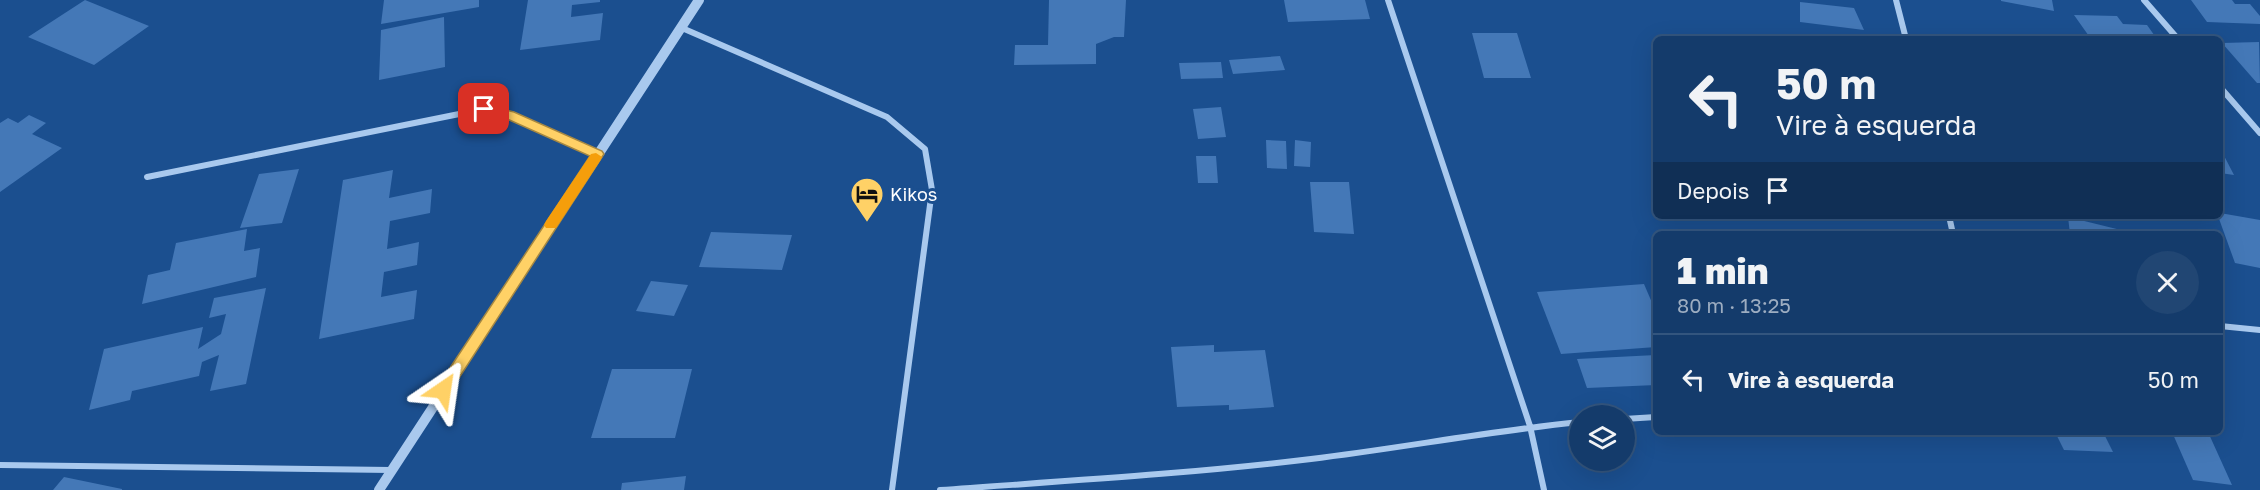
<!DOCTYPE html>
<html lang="pt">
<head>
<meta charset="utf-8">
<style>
  :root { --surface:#143b6b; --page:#214673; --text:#f1f3f6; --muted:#9dadc1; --line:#33557e }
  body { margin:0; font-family:"Golos Text",sans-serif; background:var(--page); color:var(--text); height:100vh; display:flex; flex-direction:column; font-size:22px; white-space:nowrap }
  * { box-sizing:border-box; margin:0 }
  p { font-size:20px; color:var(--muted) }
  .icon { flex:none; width:33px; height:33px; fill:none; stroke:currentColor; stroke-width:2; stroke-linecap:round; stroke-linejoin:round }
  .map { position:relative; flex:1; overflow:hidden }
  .panel { position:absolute; left:1653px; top:231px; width:570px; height:204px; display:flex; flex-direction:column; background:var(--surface); border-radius:9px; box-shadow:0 6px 24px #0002,0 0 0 2px var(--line) }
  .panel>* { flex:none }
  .top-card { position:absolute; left:1653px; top:36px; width:570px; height:183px; border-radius:9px; box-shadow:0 6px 24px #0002,0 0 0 2px var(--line); background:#143b6b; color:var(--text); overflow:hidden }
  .controls { position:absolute; left:1569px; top:405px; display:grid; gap:12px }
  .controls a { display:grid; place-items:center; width:66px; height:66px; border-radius:50%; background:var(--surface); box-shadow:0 6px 24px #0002,0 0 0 2px var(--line); font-size:30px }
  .pin { position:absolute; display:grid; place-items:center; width:51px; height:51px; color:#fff; margin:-26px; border-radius:12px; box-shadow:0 3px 9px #0006 }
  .me { position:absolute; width:66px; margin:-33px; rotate:32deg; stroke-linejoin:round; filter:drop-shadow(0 0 4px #0008) }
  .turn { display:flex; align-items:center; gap:21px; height:126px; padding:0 24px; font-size:27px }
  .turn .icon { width:78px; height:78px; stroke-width:2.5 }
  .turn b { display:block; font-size:42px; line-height:51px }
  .then { display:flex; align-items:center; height:57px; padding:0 24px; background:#0003; gap:12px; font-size:22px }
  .round { display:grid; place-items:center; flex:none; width:63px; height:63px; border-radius:32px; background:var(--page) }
  .summary { display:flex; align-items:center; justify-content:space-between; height:102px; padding:0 24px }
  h1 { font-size:36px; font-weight:800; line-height:45px }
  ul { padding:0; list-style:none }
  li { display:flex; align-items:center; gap:18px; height:90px; padding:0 24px; border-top:2px solid var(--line) }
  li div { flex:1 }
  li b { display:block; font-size:22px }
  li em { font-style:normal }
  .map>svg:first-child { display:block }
  .building { fill:#4478b7 }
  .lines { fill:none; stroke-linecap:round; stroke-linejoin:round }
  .minor { stroke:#a9c9ee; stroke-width:6 }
  .tertiary { stroke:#a9c9ee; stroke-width:10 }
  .route { fill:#ffd166; stroke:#a68842; stroke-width:1.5 }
  .slow { fill:#f59e0b }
  .labels { text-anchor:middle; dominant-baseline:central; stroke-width:6; stroke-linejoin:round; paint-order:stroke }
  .poi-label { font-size:18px; fill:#fff; stroke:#1b4f8f; text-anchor:start }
</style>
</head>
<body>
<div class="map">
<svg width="2260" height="490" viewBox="0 0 2260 490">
  <rect width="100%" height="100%" fill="#1b4f8f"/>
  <path class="building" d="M85,0L149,26L94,65L28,37Z
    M384,0H479V7L381,24Z
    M528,0H600V2L572,5L571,17L603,13L600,40L520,50Z
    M1049,0H1126L1124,37H1114L1096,44V64L1014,65L1015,45H1048Z
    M1284,0H1365L1370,19L1288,22Z
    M2001,0H2052L2054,11L2001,1Z
    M2191,0H2232L2235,4H2250L2260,16V24L2207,22Z
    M1800,2L1854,8L1864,30L1800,22Z
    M2074,15L2117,16L2123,24L2147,25L2157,39H2091Z
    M444,17L445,67L379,80L381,30Z
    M1472,33H1517L1531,78H1484Z
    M2259,42L2260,83H2257L2222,43Z
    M1280,56L1285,70L1233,74L1229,60Z
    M1221,62L1223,78L1181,79L1179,63Z
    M1221,107L1226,137L1198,139L1193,109Z
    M29,115L46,123L32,134L62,148L0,192V123L8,118L18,123Z
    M1266,140L1286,141L1287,169L1267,168Z
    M1295,140L1311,142L1310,167L1294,166Z
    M2220,148L2234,175L2220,173Z
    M1196,156H1216L1218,183H1198Z
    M299,169L282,223L240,228L259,174Z
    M393,170L389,198L432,189L430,213L390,221L387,249L419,242L417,265L384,272L381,297L417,290L414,319L319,339L343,180Z
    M1310,182H1349L1354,234L1314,232Z
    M2220,213L2260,220V268L2235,263L2218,216H2220Z
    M2068,217L2133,233V234H2070Z
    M247,229L244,251L260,248L256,277L142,304L148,275L170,270L176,243Z
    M711,232L792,235L782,270L699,267Z
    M651,281L688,285L674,316L636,311Z
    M1644,284L1656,312V347L1561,354L1537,292Z
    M266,288L246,384L210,391L219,355L202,362L199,376L132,391L130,400L89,410L104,349L203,327L198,349L221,334L226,314L209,318L214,298Z
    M1214,345V352L1265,350L1274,407L1229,410V405L1177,407L1171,347Z
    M1656,355V385L1587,388L1577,359Z
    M612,369H692L675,438H591Z
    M2055,432H2103L2113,452L2064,450Z
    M2172,432H2208L2232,485L2193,480Z
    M686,476L684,490H621L622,483Z
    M64,477L122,489V490H53Z"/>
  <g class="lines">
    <path class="minor" d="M1388,0L1530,426L1544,490
      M1896,0L1906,39
      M2144,0L2178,39
      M682,28L887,117L925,149L932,190L892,490
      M2220,87L2260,133
      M147,177L484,109L510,115L598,154
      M1949,216L1953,234
      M2220,326L2260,330
      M1624,419L1656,417
      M0,465L391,470
      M940,490C1064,481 1187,474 1311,459C1401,448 1490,431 1580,422"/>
    <path class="tertiary" d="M379,490L699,0"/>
  </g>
  <path class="route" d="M484,105L514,112L602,151L604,154L448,395L443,397L438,395L435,390L438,386L590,156L507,119L480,112L478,109L480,106Z"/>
  <path class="slow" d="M596,153L602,157L600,161L556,228H546L544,225L546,221L591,154Z"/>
  <defs>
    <g id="hotel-pin" transform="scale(1.725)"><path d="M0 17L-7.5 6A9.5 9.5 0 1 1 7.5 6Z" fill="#ffd166" stroke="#1b4f8f"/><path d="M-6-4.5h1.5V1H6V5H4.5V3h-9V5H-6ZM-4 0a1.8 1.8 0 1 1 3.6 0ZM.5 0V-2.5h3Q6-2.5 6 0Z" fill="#111"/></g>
  </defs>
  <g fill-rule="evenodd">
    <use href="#hotel-pin" x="867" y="194"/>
  </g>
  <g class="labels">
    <g class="poi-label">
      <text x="890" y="194">Kikos</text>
    </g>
  </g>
</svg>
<div class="controls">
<a><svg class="icon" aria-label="layers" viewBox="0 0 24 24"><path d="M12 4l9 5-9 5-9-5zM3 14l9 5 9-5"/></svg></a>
</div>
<div class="pin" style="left:484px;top:109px;background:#d93025"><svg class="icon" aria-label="arrive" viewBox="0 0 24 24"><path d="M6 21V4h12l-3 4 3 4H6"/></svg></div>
<svg class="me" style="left:443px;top:390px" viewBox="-20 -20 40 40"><path d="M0-17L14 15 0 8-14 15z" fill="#ffd166" stroke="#fff" stroke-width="4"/></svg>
<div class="top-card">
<div class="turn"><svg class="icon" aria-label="left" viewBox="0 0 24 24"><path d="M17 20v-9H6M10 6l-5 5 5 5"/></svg><div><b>50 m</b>Vire à esquerda</div></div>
<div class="then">Depois<svg class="icon" aria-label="arrive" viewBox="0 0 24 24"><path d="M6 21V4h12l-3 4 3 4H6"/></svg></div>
</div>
<section class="panel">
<div class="summary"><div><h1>1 min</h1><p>80 m · 13:25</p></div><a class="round"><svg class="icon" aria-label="close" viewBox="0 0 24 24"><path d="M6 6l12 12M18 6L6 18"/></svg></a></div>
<ul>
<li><svg class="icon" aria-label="left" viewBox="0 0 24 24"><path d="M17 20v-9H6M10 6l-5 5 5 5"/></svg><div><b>Vire à esquerda</b></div><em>50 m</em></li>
</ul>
</section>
</div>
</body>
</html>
